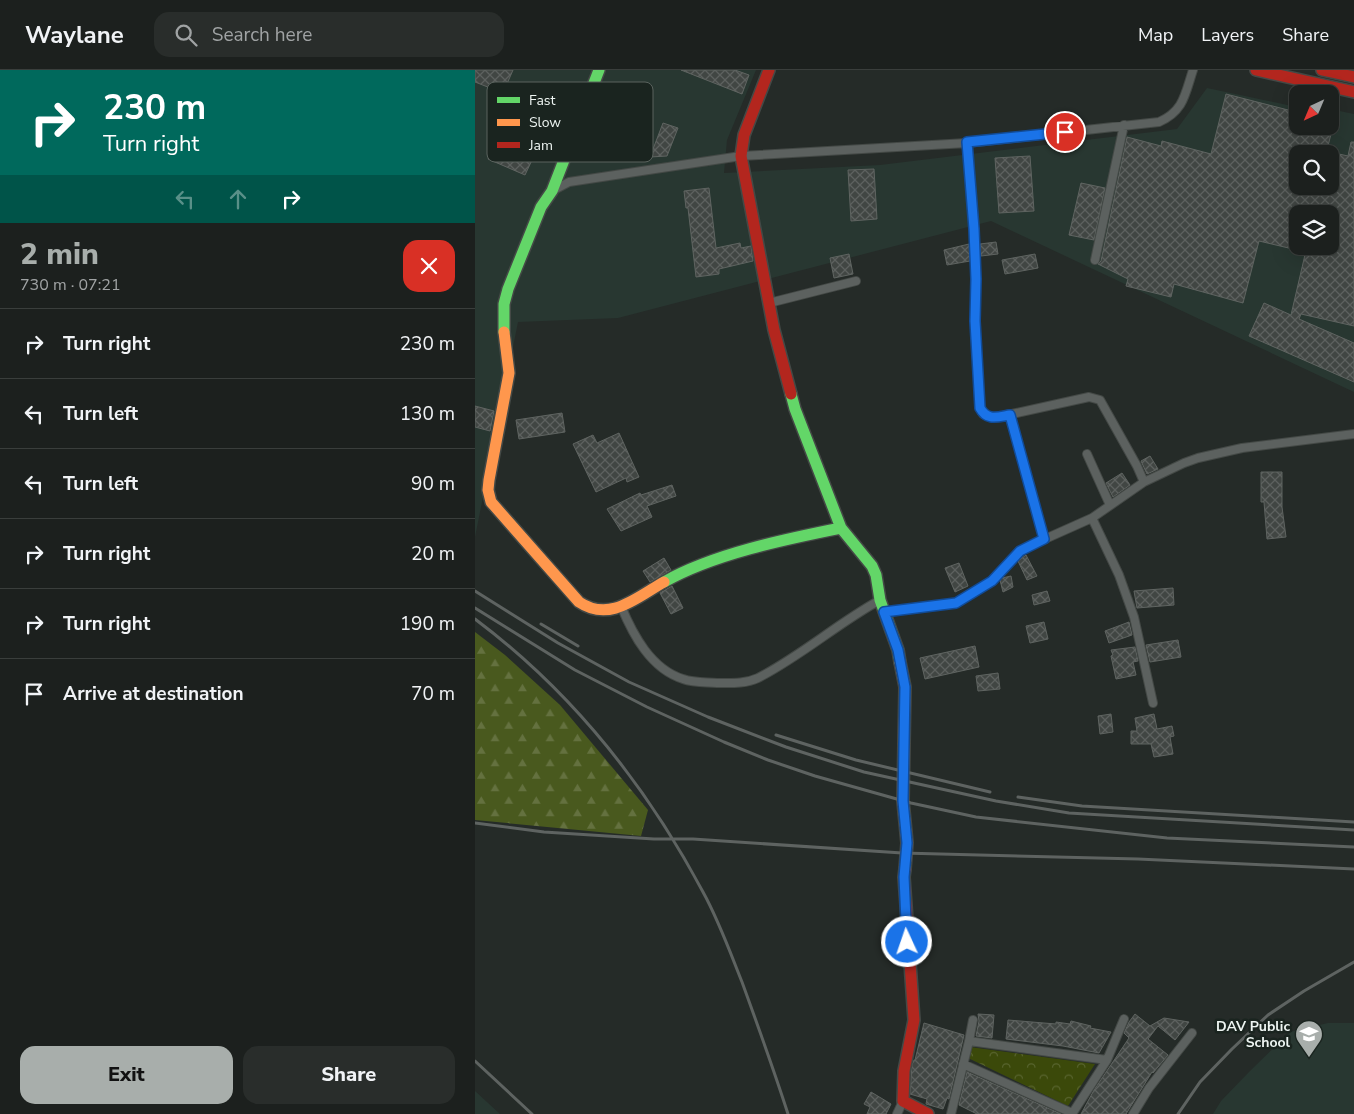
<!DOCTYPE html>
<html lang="en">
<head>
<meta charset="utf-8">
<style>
  :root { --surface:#1c201e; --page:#292d2b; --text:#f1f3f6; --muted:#a0a3a4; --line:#3a3e3c; --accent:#a8aeab }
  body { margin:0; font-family:"Nunito Sans",sans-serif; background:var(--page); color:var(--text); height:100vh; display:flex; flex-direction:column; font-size:19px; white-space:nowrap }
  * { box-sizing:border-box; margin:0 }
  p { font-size:16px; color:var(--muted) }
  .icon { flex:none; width:28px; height:28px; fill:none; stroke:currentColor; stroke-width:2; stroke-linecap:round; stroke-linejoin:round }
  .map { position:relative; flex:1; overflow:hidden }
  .panel { display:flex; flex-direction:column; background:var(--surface); width:475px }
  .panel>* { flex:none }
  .top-card { background:#00695c; color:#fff; overflow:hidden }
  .needle { width:32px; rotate:224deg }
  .tools { position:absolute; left:814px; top:15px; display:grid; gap:10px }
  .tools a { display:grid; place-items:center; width:50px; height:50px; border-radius:10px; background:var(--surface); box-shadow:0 5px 20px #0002,0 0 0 1px var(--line); font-size:25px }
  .pin { position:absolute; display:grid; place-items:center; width:42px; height:42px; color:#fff; margin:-21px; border:2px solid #fff; border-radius:50%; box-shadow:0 1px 5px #0007 }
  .me { position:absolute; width:55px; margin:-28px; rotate:357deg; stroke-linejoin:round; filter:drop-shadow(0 0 4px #0008) }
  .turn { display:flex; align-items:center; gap:18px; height:105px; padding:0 20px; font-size:22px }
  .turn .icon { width:65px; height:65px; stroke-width:2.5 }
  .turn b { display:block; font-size:35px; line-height:42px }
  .lanes { display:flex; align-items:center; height:48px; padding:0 20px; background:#0003; justify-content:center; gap:25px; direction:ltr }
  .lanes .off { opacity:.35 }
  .round { display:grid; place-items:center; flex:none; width:52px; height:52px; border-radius:15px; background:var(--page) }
  .summary { display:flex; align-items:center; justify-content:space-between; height:85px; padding:0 20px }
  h1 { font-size:30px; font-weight:800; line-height:38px; color:var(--accent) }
  .button { display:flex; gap:10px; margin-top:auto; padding:10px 20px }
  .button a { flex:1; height:58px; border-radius:15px; background:var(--accent); color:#111; font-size:20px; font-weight:800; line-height:58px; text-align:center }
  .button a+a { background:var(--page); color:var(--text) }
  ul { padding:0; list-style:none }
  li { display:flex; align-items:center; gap:15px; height:70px; padding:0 20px; border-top:1px solid var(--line) }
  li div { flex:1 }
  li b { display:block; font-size:19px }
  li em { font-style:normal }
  header { display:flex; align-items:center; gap:30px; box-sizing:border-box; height:70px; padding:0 25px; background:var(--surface); border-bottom:1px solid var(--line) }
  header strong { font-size:24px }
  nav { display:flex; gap:28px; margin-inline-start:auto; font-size:18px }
  .search { width:350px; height:45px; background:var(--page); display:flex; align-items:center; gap:12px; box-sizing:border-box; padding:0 18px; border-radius:15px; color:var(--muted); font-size:19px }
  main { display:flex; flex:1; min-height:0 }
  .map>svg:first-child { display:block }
  .built { fill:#283731; fill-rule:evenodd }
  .forest { fill:url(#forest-firs) }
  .park { fill:url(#park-crowns) }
  .building { fill:url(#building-cross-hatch); stroke:#5f6461 }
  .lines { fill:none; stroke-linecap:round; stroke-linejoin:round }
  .street-casing { stroke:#444946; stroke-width:10 }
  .fast-casing { stroke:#444946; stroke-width:14 }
  .slow-casing { stroke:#444946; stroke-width:14 }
  .jam-casing { stroke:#444946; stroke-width:14 }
  .street { stroke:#5c615f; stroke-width:8 }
  .fast { stroke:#63d668; stroke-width:11 }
  .slow { stroke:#ff974d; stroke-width:11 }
  .jam { stroke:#b3261e; stroke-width:11 }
  .rail { stroke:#5e6361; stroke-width:3 }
  .route-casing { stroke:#114b97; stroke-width:12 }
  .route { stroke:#1a73e8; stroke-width:9 }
  .labels { text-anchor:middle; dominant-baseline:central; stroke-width:5; stroke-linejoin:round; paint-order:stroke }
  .poi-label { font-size:14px; font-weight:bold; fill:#eef5f2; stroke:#1a241f; text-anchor:end }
  .key { fill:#1a241f; stroke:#5a635e; stroke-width:1 }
  .key-label { font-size:14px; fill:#eef5f2 }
</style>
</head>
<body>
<header>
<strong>Waylane</strong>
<div class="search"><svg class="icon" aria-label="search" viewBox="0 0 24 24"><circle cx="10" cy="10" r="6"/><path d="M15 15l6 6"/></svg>Search here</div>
<nav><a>Map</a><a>Layers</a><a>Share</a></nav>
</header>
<main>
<section class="panel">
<div class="top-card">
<div class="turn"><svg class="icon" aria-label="right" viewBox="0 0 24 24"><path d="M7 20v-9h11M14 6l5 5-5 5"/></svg><div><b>230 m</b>Turn right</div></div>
<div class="lanes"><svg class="icon off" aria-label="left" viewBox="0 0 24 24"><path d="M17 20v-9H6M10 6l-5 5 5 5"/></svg><svg class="icon off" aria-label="ahead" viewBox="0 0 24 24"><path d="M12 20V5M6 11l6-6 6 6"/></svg><svg class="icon" aria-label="right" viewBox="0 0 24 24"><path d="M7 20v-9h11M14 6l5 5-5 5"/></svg></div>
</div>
<div class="summary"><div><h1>2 min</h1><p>730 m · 07:21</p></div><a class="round" style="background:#d93025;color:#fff"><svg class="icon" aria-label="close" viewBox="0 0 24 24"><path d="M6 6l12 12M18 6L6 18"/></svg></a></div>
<ul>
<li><svg class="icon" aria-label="right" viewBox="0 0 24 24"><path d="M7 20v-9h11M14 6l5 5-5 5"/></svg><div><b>Turn right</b></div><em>230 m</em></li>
<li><svg class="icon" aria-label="left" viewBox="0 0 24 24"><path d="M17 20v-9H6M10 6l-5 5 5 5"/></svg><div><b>Turn left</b></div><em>130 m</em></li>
<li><svg class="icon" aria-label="left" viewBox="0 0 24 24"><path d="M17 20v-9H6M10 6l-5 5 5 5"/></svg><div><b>Turn left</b></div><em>90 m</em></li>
<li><svg class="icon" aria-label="right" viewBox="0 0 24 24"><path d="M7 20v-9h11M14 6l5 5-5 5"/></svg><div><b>Turn right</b></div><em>20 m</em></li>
<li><svg class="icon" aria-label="right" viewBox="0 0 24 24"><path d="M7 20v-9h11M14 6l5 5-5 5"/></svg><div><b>Turn right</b></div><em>190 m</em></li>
<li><svg class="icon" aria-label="arrive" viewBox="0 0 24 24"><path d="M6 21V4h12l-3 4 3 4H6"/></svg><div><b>Arrive at destination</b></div><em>70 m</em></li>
</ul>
<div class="button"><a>Exit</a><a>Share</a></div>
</section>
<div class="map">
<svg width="879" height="1044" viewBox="0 0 879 1044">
  <defs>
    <pattern id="forest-firs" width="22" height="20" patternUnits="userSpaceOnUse" patternTransform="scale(1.25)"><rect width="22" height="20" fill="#49591e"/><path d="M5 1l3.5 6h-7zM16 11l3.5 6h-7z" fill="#64713f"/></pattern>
    <pattern id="park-crowns" width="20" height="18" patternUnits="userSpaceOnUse" patternTransform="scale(1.25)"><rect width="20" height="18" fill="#3b490a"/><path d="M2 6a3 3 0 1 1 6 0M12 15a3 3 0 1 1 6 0" fill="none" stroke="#58642e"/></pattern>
    <pattern id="building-cross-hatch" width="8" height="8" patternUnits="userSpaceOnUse" patternTransform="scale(1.25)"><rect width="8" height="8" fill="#414643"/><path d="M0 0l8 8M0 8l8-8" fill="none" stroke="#5d615f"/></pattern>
  </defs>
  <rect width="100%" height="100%" fill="#252b28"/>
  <path class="built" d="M0,0H281L252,70L249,103L405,95L702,59L732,18L817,36L819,32L822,33V56H855V39L879,44V322L516,151L143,248L43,252L0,467ZM822,84H855V116H822ZM822,144H855V176H822Z
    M853,953H879V1044H738L746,1031L774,1002L815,962Z
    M0,1021L25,1044H0Z"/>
  <path class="forest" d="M0,562L30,585L85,635L173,740L166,766L0,750Z"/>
  <path class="park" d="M495,977L620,994L593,1036L493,988Z"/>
  <path class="building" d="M0,0H38L28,23L0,12Z
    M206,0H260L274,5L267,24Z
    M751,24L817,41V43L822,45V56H858L851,84H822V116H855V82L873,86L876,72H879V256L826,244L824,249L879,273V312L774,266L789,233L816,245L832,176H855V144H822V180L784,171L768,233L699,214L696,227L651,216L653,209L623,194L626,191L652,67L686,76L687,71L736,84Z
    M188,53L203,58L192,86L175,87Z
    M20,74L57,90L50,105L13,89Z
    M555,86L559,141L524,143L520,88Z
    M399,99L402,149L376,151L373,100Z
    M606,113L630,118L619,170L594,165Z
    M234,118L241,178L265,173L266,178L276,176L278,191L244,199V204L221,207L213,138H211L209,121Z
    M521,172L523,184L506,186L505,174Z
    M494,174L495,191L472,195L469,180Z
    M374,184L378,204L359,208L355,188Z
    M560,184L563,198L530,204L527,190Z
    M0,336L19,341L15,361L0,357Z
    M87,343L90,362L44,369L41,350Z
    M144,363L164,407L152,412L151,408L121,422L98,374L118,365L122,373Z
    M675,386L683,399L672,404L666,391Z
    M786,402H807V437L811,467L792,469L789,432H786Z
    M647,403L655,415L638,427L631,413Z
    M197,415L201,426L172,436L177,447L146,461L132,439L165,423L166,425Z
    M551,485L562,506L552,510L543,491Z
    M189,488L196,500L175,512L168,501Z
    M484,493L493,516L480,522L470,498Z
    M536,506L538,517L528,522L525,510L527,508Z
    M197,516L208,538L196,544L185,523Z
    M698,518L699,535L662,538L659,521Z
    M572,521L575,531L559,535L557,525Z
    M569,552L573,569L555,573L551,556Z
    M654,552L657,565L634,573L630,561Z
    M703,570L706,587L675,592L671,575Z
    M500,576L504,597L450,609L445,588Z
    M660,577L663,591L658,592L661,605L641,609L636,586L638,585L636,580Z
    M523,603L525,619L503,621L501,606Z
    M636,644L638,662L625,664L623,646Z
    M679,644L682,659L697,656L699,666L695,667L698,684L679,687L676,674H656V661H662L660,648Z
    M503,944L519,945L517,968L501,966L504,951Z
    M660,944L675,956L689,948L714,952L700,970L683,956L673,969L693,985L678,1003L677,1002L651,1044H606L619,1020L654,968L649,963L654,952Z
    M533,950L581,954V952L595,954L596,951L616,956L615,958L636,962L624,983L588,976L531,969Z
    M449,953L489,965L474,1029L472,1028L468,1039L451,1034L452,1029L435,1024L437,995L439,990H440Z
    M492,1002L586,1044H502L484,1035Z
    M396,1022L416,1034L411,1044H392L395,1037L389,1034Z"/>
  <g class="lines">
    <g class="street-casing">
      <path id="street" d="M492,73L498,142L501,209L500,251L505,338L508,344L519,348L614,327L625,330L662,396L669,412
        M77,121L94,112L266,86L492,73L684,52C709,41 710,24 718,0
        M620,190L649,55
        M294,233L381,211
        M535,345L569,469
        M612,384L635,435
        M617,448L644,505L659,547L678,633
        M146,536C158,565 176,599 208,609C219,613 231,612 242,613C256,613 270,614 283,608C326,586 363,553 405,530
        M409,542L481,533L517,511L538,488L552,477L617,448L669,412L709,393L723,388L767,378L879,364
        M494,971L632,990
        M488,994L597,1043
        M422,1044L428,1031
        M476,1044L494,971L498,950
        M597,1044L632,990L649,949
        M658,1044L674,1018L717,963"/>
    </g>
    <g class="fast-casing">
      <path id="fast" d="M29,262V234L33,219L66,137L77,121L124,0
        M316,324L320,339L366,458L397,496L401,505L405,530L423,580L425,592
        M189,512C238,484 311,469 366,458"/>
    </g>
    <g class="slow-casing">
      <path id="slow" d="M29,262L34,303L14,410L13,420L16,432L104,532C135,553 162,527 189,512
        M425,592L430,617L428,731L432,773L430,799"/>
    </g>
    <g class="jam-casing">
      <path id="jam" d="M294,0L269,65L266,86L299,260L316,324
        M781,0L879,22
        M847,0L879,7
        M430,799L429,807L439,950L429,1001L428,1031L453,1044"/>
    </g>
    <use href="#street" class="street"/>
    <use href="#fast" class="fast"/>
    <use href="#slow" class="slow"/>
    <use href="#jam" class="jam"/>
    <path class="rail" d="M0,521L83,573L154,612L233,647L311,677L389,702L521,731L594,743L879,760
      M0,538L100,600L172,637L249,672L293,690L340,706L436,733L501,747L692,768L879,777
      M0,549C96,621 172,717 228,822C244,851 255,882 267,912C283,956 299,1000 313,1044
      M66,554L103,576
      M301,665L381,690L515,722
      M543,727L607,736L879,752
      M0,753L69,762L179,769H218L427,783L663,789L879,799
      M0,991L57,1044
      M703,1044L725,1012L757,979L793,945L829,921L879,892"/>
  </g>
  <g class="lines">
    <g class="route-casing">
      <path id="route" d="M432,872L429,807L432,773L428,731L430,617L423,580L409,542L481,533L517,511L545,481L569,469L535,345C522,347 512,351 505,338L500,251L501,209L499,159L492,72L590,62"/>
    </g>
    <use href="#route" class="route"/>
  </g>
  <defs>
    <g id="school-pin" transform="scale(1.4375)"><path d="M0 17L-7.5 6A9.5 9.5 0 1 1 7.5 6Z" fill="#a8aeab" stroke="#1a241f"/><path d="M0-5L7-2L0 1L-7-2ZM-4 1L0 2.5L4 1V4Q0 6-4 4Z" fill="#fff"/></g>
  </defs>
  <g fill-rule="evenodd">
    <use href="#school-pin" x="834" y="964"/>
  </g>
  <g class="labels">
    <g class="poi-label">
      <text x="815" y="956">DAV Public<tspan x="815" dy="16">School</tspan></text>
    </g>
  </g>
  <rect x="12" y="12" width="166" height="80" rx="8" class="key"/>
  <rect x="22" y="27" width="23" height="6" fill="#63d668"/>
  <rect x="22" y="49" width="23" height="7" fill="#ff974d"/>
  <rect x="22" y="72" width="23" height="6" fill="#b3261e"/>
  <g class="key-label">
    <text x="54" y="35">Fast</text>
    <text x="54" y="57">Slow</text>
    <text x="54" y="80">Jam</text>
  </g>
</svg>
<div class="tools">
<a><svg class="needle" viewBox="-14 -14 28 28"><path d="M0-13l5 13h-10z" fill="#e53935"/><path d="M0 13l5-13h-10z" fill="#a0a3a4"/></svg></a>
<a><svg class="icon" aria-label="search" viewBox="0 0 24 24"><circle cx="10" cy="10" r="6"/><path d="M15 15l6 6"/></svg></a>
<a><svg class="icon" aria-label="layers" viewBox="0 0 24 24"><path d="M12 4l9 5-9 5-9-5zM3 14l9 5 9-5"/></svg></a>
</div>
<div class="pin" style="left:590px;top:62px;background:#d93025"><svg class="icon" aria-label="arrive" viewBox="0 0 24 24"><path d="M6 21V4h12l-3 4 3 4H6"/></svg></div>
<svg class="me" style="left:432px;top:872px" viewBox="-20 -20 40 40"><circle r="17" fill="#1a73e8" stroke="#fff" stroke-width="3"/><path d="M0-11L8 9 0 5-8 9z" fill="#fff"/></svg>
</div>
</main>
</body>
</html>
